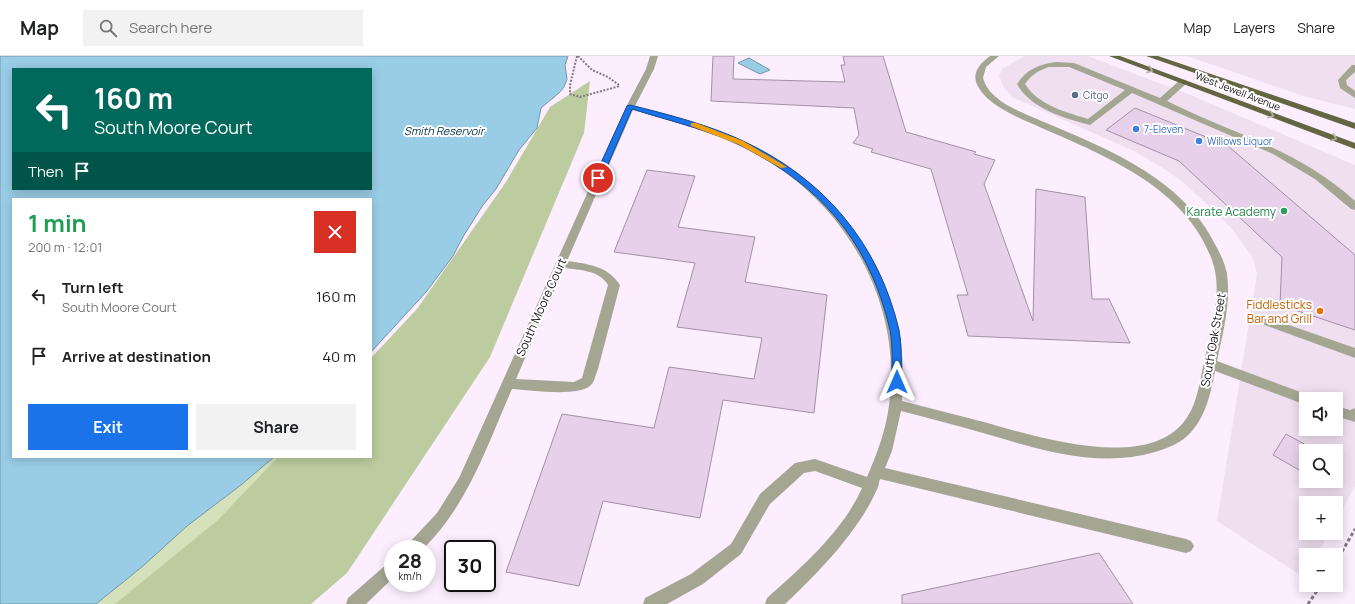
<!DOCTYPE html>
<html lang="en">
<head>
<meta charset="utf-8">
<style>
  :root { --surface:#fff; --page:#f2f2f2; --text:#202124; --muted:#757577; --line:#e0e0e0; --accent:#1a73e8 }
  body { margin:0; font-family:Manrope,sans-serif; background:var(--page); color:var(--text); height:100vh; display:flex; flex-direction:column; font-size:15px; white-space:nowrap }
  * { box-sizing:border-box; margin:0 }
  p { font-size:13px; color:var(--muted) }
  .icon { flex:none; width:22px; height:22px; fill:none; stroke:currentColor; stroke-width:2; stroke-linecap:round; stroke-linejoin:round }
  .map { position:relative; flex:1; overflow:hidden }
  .side { position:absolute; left:12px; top:142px; width:360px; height:260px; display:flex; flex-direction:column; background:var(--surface); border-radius:0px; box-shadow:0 2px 10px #0003 }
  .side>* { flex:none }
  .hud { position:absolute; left:12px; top:12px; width:360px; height:122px; border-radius:0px; box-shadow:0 2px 10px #0003; background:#00695c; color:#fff; overflow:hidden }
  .controls { position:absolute; left:1299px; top:336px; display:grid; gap:8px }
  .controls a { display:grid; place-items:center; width:44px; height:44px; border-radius:0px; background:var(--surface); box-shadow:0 2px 10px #0003; font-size:20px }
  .speed { position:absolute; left:384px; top:484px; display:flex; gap:8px; font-size:20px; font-weight:700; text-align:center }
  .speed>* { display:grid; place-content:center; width:52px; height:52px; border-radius:50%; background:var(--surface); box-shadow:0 2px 10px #0003; line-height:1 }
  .speed small { font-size:10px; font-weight:400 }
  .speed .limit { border:2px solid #111; border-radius:6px; background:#fff; color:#111 }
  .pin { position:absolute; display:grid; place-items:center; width:34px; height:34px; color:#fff; margin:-17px; border:2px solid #fff; border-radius:50%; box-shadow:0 1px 4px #0007 }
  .me { position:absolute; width:44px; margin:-22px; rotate:0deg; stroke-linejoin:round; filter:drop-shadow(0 0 3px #0008) }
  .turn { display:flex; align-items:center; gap:14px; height:84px; padding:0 16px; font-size:18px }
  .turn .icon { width:52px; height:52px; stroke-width:2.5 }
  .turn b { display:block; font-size:28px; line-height:34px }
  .then { display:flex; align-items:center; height:38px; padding:0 16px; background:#0003; gap:8px; font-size:15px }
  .round { display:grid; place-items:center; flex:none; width:42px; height:42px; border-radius:0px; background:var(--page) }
  .overview { display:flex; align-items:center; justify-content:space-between; height:68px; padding:0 16px }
  h1 { font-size:24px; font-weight:700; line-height:30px; color:#1e9e55 }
  .cta { display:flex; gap:8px; margin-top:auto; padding:8px 16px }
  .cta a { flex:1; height:46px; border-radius:0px; background:var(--accent); color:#fff; font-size:16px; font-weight:700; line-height:46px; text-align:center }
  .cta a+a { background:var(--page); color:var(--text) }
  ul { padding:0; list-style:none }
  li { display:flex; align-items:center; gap:12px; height:60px; padding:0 16px }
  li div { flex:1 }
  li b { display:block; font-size:15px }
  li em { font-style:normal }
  header { display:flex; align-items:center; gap:24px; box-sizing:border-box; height:56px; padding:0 20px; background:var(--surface); border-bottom:1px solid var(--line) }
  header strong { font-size:19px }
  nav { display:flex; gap:22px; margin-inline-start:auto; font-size:14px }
  .search { width:280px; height:36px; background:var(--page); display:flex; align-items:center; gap:10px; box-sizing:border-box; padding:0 14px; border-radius:0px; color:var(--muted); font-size:15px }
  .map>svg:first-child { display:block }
  .commercial { fill:#f0dff1; fill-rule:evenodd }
  .green { fill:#d4e1ba }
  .forest { fill:#bccc9e }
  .water { fill:#99cde6; stroke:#7395a9; fill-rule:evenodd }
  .building { fill:#e7d1ea; stroke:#a38fa6 }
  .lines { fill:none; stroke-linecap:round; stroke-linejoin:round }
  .path-far1 { stroke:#827884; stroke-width:2; stroke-dasharray:2 1.5; stroke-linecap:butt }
  .path { stroke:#827884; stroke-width:3; stroke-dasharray:3.5 2.5; stroke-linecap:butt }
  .minor { fill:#a4a692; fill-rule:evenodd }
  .major { fill:#646641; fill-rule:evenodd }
  .oneway { stroke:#b2b2a0 }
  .route { fill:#1a73e8; stroke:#114b97 }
  .slow { fill:#f59e0b }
  .service-dot { fill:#5c6f8a; stroke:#fff; stroke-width:1.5 }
  .shop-dot { fill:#3f7fe0; stroke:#fff; stroke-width:1.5 }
  .leisure-dot { fill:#2e9e5b; stroke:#fff; stroke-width:1.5 }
  .food-dot { fill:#e8710a; stroke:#fff; stroke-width:1.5 }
  .labels { text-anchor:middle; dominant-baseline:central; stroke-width:4; stroke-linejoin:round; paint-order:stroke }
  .far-street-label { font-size:10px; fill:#1a131b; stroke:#fff }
  .far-service-label { font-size:10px; fill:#4e5e75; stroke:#fff; text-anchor:start }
  .far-shop-label { font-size:10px; fill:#366cbe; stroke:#fff; text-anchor:start }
  .far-water-label { font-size:11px; font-style:italic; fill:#002e3f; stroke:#fff }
  .leisure-label { font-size:12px; fill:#27864d; stroke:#fff; text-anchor:end }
  .food-label { font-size:12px; fill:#c56008; stroke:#fff; text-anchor:end }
  .street-label { font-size:12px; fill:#1a131b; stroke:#fff }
</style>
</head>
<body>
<header>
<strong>Map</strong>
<div class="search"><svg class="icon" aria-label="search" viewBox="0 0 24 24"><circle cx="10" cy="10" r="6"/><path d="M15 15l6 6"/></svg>Search here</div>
<nav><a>Map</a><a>Layers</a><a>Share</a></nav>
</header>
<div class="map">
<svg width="1355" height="548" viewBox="0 0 1355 548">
  <rect width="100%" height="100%" fill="#fceefe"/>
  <path class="commercial" d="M1024,0H1088L1188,38L1355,109V430L1336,465V447H1306V477H1329L1317,499H1306L1305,522L1217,465L1257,218L1253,202L1233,174L1216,157L1184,127L1166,114L1136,96L1012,41L1003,30L999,20L1002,13ZM1306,343H1336V373H1306ZM1306,395H1336V425H1306Z
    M1187,0H1355V53L1303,40Z"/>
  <path class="green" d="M274,401H304L126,548H96L143,510L187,470L241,429Z"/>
  <path class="forest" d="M590,25L584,77L490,301L347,517L311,548H115L218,464L278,401H371V302L417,253L506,126L550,51Z"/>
  <path class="water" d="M0,0H568L565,9L567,23L564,31L559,37L541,52L537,72L519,94L496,133L483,149L464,179L453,200L427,235L371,296V143H13V401H274L241,429L187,470L143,510L96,548H0ZM13,13H371V133H13Z
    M749,2L770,14L760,18L738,7Z"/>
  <path class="building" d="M713,0H734L733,23L845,26L841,9H845L843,0H883L906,76L976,96L974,98L995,104L984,128L1033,265L1036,133L1085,141L1092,243H1109L1130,287L968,280L957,239H968L931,113L871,96L873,93L853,87L859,79L854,52L711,45Z
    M1135,52L1228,90L1355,199V274L1280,249L1282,201L1179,105L1106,74Z
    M647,114L695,120L678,171L755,181L745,226L827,239L814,357L723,344L700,462L603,445L579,530L506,516L562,358L654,372L669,311L754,323L762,282L677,271L695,207L614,196Z
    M1286,378L1317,395H1306V418L1273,399Z
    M1099,497L1133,548H902V539Z"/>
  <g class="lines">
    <path class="path-far1" d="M577,0L570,29V38L580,41L620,30
      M578,0L592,14L608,21L619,29"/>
    <path class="path" d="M1336,506L1355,473
      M1308,548L1321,529"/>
    <path class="minor" d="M650,0H658L654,13L635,50C674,60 714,70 750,88C820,121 874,184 895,258C904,286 903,316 902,345C928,352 954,358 980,365C1031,379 1142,416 1183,367C1196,352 1199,330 1203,311C1210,278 1224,237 1212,204C1187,135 1113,103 1051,76C1029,66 1005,58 987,42C971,26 971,14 990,0H999L986,11L983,22C989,44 1018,55 1037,63C1103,91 1183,121 1216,190C1221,199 1225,208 1227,218C1231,247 1223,277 1217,305L1311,340L1312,343H1306V349L1215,315C1211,336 1206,360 1191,376C1182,387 1168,392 1155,396C1097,413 1038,393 983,377C956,369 928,362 901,355L892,395L885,412L1186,483L1191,485L1194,490L1191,495L1186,497L880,423C879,426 879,428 878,431C860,474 819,516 785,548H765L767,542C802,511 843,475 862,432L815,415L804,417L770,448L741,498L703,528L667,548H643L645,542L691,518L731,488L760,438L795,407L815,403L867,421C877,398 886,374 889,349C902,256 855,164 779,112C735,82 683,68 633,54L567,205C588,208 608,210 620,229L598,313C596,317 595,324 592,328C580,342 530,334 512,333C487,390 468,449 423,493H405L408,488L437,457L459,422L626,51L646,13ZM564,212C580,214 599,214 608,229L582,322L574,326L516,323Z
      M1056,6L1074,7L1160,42L1180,24H1186V28L1167,45C1234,79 1297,92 1355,145V154L1351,153L1315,123L1273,98L1132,37L1090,69C1064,62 1031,53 1017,28C1027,13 1039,8 1056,6ZM1049,11H1069L1125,34L1088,63L1085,62C1065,56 1037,48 1025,28C1031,19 1039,14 1049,11Z
      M1352,9H1355V16L1346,24L1347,29L1355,35V42L1340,32L1338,24Z
      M1266,261L1355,292V302L1262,268L1260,265L1262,262Z
      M1336,350L1350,354L1355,352V366L1336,360Z
      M393,505V522L366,548H346L348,542L388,507Z"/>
    <path class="major" d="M1109,0H1120L1355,87V93Z
      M1146,0H1158L1355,67V73Z"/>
  </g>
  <defs><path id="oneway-chevron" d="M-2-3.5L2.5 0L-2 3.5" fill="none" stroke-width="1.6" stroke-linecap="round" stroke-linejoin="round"/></defs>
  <g class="oneway">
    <use href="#oneway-chevron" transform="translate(1150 14) rotate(21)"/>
    <use href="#oneway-chevron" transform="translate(1271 59) rotate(21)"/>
    <use href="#oneway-chevron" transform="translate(1334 82) rotate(20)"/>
  </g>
  <path class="route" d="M630,49C667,58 709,69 743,85C824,123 878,186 899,274C902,290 901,309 902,326L901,328L897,330L892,326C892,309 893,290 890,274C872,196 830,139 760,100C746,92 732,84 716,79C689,69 660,62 632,53L602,122L595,124L594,122L627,50Z"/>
  <path class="slow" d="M691,67H696L743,85L787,111L781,112L738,88L691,70Z"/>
  <circle class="service-dot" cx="1075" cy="39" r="4"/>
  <g class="shop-dot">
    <circle cx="1136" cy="73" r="4"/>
    <circle cx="1199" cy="85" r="4"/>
  </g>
  <circle class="leisure-dot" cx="1284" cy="155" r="4"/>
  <circle class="food-dot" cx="1320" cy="255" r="4"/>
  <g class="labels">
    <g class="far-street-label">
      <text transform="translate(1238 35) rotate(21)">West Jewell Avenue</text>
    </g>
    <g class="far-service-label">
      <text x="1083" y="39">Citgo</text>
    </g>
    <g class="far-shop-label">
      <text x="1144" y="73">7-Eleven</text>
      <text x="1207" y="85">Willows Liquor</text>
    </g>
    <g class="far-water-label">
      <text x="444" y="74">Smith Reservoir</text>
    </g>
    <g class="leisure-label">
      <text x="1276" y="155">Karate Academy</text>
    </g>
    <g class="food-label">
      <text x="1312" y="248">Fiddlesticks<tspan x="1312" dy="14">Bar and Grill</tspan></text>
    </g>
    <g class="street-label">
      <text transform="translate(541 251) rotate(-66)">South Moore Court</text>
      <text transform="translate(1213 284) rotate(-80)">South Oak Street</text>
    </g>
  </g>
</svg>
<div class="controls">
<a><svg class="icon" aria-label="sound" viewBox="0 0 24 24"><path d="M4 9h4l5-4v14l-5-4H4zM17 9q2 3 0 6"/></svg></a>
<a><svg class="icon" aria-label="search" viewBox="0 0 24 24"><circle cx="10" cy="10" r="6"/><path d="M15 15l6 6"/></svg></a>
<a>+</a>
<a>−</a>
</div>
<div class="speed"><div>28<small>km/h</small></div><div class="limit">30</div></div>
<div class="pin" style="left:598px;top:122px;background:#d93025"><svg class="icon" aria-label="arrive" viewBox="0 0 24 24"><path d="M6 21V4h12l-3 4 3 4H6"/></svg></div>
<svg class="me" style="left:897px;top:326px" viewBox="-20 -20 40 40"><path d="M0-17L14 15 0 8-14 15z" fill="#1a73e8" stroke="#fff" stroke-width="4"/></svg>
<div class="hud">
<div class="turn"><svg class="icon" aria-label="left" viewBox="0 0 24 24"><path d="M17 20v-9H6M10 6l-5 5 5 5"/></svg><div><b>160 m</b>South Moore Court</div></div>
<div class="then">Then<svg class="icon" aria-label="arrive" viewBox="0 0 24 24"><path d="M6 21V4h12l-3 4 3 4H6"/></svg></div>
</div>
<section class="side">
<div class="overview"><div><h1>1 min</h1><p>200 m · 12:01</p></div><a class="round" style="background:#d93025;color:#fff"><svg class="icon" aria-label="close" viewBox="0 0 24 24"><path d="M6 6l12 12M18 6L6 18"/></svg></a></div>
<ul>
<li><svg class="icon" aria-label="left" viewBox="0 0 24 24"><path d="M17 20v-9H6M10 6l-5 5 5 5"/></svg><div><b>Turn left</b><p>South Moore Court</p></div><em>160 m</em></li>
<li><svg class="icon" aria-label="arrive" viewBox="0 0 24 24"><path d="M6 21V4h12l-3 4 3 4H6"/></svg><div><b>Arrive at destination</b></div><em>40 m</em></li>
</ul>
<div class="cta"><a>Exit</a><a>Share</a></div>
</section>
</div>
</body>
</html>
